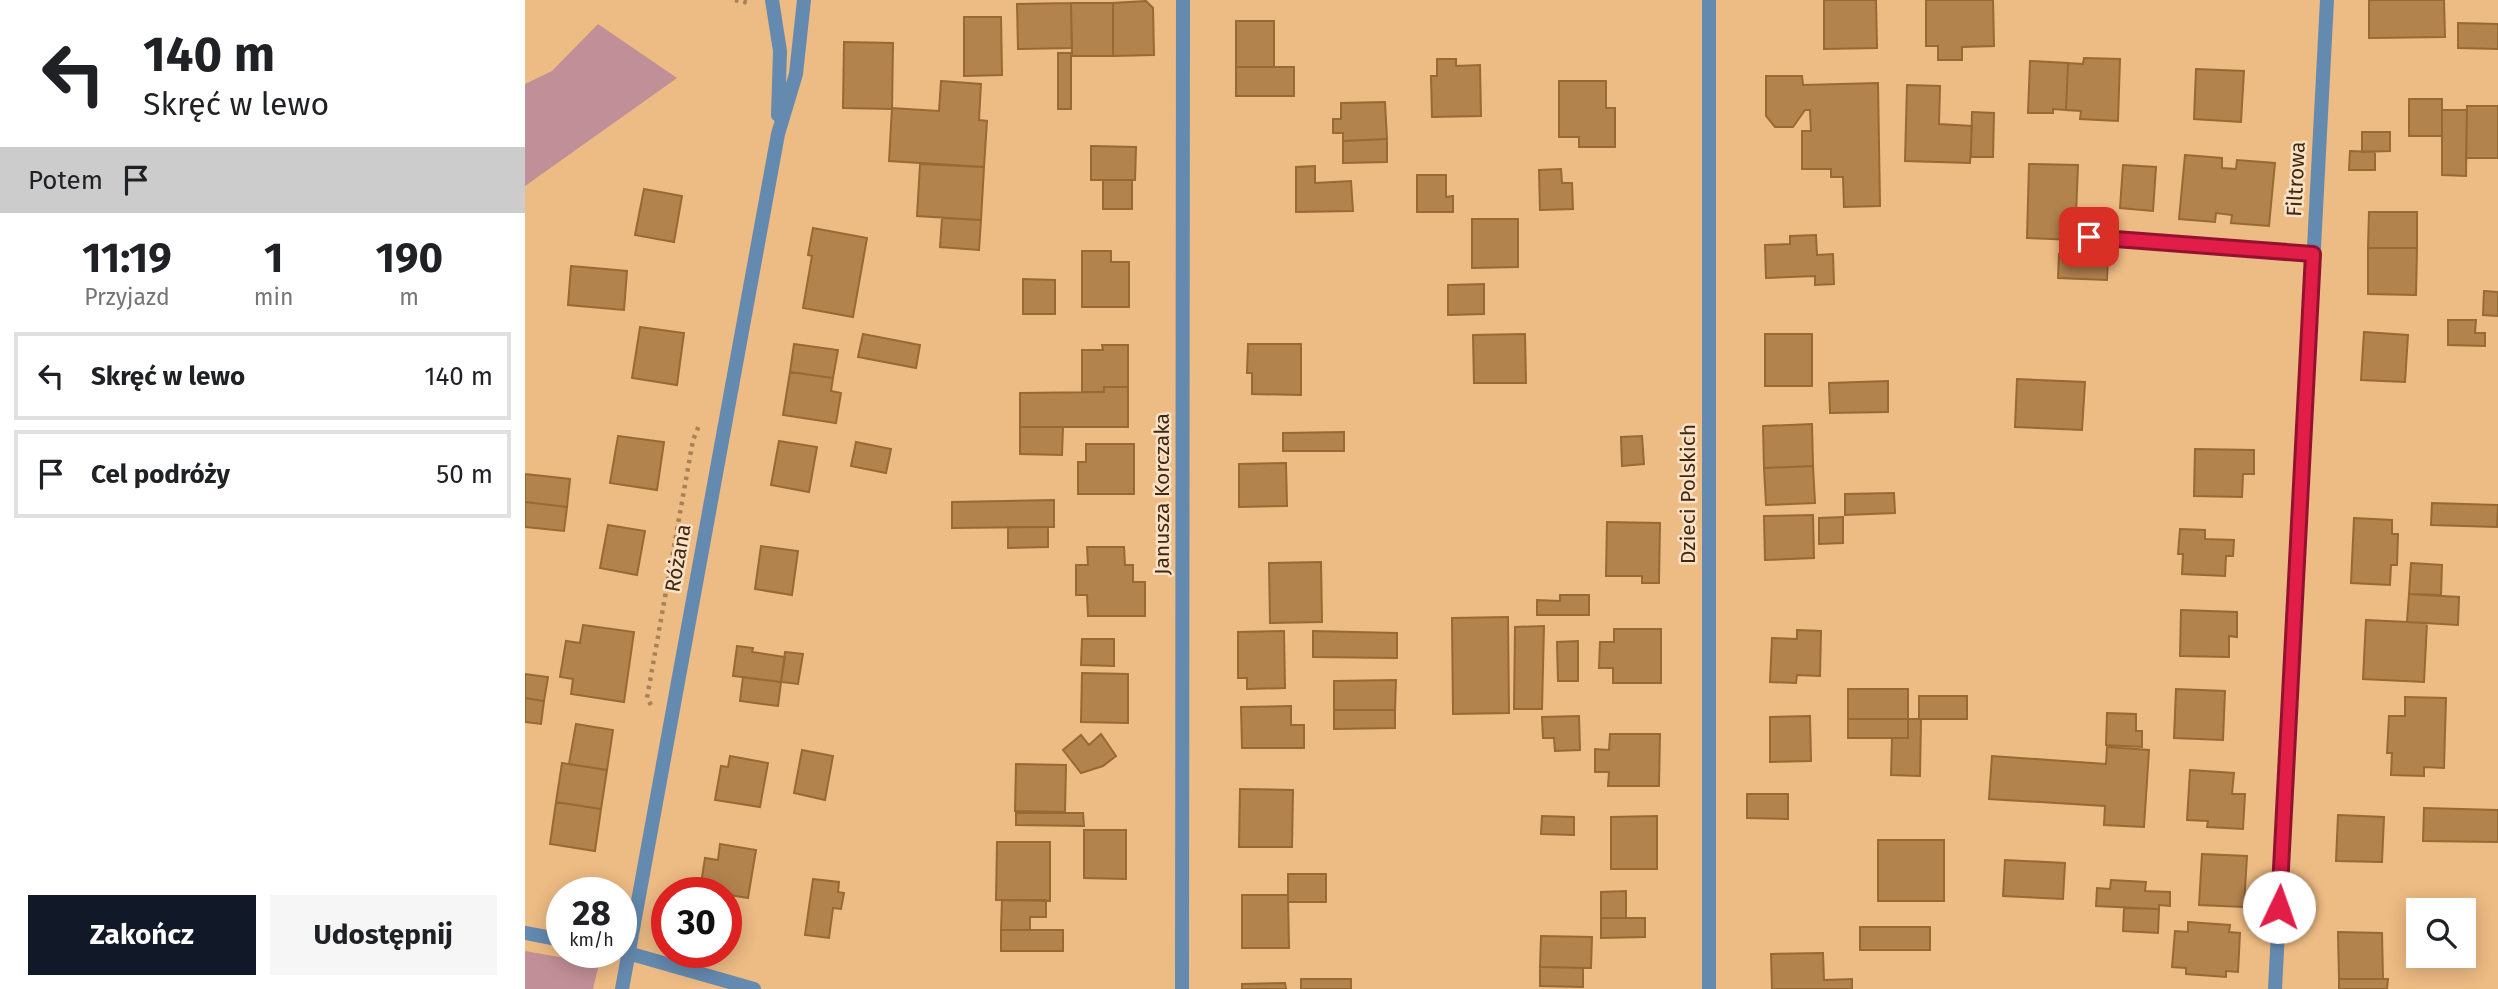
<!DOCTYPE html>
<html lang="pl">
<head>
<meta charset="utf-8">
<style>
  :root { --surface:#fff; --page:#f6f6f6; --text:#202124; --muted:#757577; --line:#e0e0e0; --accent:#111827 }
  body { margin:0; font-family:"Fira Sans",sans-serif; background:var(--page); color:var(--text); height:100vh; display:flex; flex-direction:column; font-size:26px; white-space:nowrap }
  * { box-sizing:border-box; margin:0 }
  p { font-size:23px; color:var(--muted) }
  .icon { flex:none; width:38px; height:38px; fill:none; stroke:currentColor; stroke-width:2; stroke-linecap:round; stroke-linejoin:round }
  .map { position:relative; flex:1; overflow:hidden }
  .side { display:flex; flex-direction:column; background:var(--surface); width:525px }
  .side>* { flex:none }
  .hud { background:#fff; color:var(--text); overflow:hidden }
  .controls { position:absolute; left:1881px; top:898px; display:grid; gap:14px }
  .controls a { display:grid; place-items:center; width:70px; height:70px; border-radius:0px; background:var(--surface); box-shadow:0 4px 18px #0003; font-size:35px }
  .speed { position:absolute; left:21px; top:877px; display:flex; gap:14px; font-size:35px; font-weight:700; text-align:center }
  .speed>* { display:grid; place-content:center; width:91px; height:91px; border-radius:50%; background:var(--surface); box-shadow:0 4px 18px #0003; line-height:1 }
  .speed small { font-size:18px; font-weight:400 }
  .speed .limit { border:10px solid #d22; background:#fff; color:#111 }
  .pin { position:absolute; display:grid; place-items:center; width:60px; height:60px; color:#fff; margin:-30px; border-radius:14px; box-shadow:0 4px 10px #0006 }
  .me { position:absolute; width:77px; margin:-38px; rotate:3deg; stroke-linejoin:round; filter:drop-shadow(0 0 5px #0008) }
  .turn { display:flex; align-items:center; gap:24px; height:147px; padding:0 28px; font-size:32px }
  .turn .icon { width:91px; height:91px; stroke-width:2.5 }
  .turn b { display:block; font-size:49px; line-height:60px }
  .then { display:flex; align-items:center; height:66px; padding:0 28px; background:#0003; gap:14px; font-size:26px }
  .eta { display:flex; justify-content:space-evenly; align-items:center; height:119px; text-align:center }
  .eta b { font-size:42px; font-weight:700; line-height:49px }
  .action { display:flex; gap:14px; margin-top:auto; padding:14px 28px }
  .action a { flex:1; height:80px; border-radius:0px; background:var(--accent); color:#fff; font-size:28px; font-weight:700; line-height:80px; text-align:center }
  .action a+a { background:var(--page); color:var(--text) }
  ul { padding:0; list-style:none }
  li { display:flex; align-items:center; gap:21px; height:88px; margin:0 14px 10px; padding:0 14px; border:4px solid var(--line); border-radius:0px }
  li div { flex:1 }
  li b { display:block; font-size:26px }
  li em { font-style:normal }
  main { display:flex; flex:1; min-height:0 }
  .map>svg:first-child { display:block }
  .green { fill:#c18f97 }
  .building { fill:#b3834e; stroke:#976933; stroke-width:2 }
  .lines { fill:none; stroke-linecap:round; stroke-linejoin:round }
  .path { stroke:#a88257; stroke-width:4.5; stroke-dasharray:3.5 5; stroke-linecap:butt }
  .lane { stroke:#648aaf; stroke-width:14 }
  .street { stroke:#648aaf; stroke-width:14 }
  .route-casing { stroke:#92132f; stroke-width:18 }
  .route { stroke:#e11d48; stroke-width:12 }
  .labels { text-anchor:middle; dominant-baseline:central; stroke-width:5; stroke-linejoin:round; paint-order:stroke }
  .street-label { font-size:21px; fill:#3d2912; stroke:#fbe1c6 }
</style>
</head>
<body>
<main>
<section class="side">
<div class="hud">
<div class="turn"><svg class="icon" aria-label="left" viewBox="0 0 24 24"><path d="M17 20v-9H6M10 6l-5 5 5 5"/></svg><div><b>140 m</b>Skręć w lewo</div></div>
<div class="then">Potem<svg class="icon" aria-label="arrive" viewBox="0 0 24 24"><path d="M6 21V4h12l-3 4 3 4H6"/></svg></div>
</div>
<div class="eta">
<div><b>11:19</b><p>Przyjazd</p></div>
<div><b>1</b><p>min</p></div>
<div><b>190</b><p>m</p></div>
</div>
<ul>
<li><svg class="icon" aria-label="left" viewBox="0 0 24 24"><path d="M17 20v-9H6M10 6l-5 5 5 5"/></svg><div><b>Skręć w lewo</b></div><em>140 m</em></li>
<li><svg class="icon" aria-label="arrive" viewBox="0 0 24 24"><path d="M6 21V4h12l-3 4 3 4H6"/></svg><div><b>Cel podróży</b></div><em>50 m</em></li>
</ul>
<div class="action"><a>Zakończ</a><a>Udostępnij</a></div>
</section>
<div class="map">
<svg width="1973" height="989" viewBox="0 0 1973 989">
  <rect width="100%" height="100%" fill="#edbb84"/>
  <path class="green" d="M73,24L152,78L0,186V84L27,71Z
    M0,951L74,964L68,989H0Z"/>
  <path class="building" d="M1299,0H1351L1352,48L1299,49Z
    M1401,0H1468L1469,46L1437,47V60H1413V46H1401Z
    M1844,0H1919L1920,37L1844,38Z
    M621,1L628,8L629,55L588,56V3Z
    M546,3L547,48L493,49L492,4Z
    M546,3H588V56H547Z
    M439,17H476L477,75L439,76Z
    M711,21H749V67H711Z
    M1933,23L1973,24V49L1933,48Z
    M319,42L368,43L367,109L318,108Z
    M533,53H546V109H533Z
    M1559,58L1595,59L1593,121L1555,119L1556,111L1541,110L1543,63L1558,64Z
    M912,59H931V66L955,65L956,116L907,117L906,76H912Z
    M1505,61L1543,63L1541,110L1528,109V113H1503Z
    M711,67H769V96H711Z
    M1671,69L1719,71L1716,122L1669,119Z
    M1241,76H1277L1278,85L1353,83L1355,206L1319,207L1318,177H1306V169H1277V131H1286L1285,110H1280L1268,127H1250L1241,116Z
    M416,81L456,84L454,120L462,121L459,167L364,161L367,108L414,111Z
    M1034,81H1081V108H1090V147H1054V137H1034Z
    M1382,85L1415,86L1414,124L1447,126L1445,163L1380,161Z
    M1884,99H1917V136H1884Z
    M860,102L862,139L818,141V133H808V119H816V103Z
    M1942,106H1973V158H1941Z
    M1917,110H1942L1941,176L1917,175Z
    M1447,112L1469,113L1468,157H1446Z
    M1837,132H1865V151L1837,152Z
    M862,139V162L818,163V141Z
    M566,146L611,147L610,180H566Z
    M1825,151L1850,152V170H1824Z
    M1660,155L1697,158V168L1711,169L1712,160L1750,163L1744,226L1706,223L1707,215L1691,213L1690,222L1654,219Z
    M395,164L459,167L456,220L392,216Z
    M1504,164L1553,165L1550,240L1502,238Z
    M1598,165L1631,167L1628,211L1595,208Z
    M790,166V183L826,181L828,211L771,212V167Z
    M1036,169L1037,183H1047L1048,209L1015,210L1014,170Z
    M892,175H921V197L928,196V212H892Z
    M578,180H607V209H578Z
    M119,189L157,196L149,242L110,235Z
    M1844,212H1892V248H1843Z
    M417,218L456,220L454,250L415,247Z
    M947,219H993V267L947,268Z
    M288,228L342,238L328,317L278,308L287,256L283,255Z
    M1291,235L1292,255L1308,254L1309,284L1290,285V276L1241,278L1240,245L1265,244V236Z
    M1843,248H1892L1891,295L1843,294Z
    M557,251H586V262H604V307H557Z
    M1534,254L1583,256L1582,280L1533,278Z
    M46,266L102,271L99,310L43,305Z
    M498,279L530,280V314H498Z
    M959,284V314L923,315V285Z
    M1959,291L1973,292V316L1958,315Z
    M1923,320H1951L1950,333H1960V346L1923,345Z
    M115,327L159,333L152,385L107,378Z
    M1839,332L1883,335L1880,382L1836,380Z
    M338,334L395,345L391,368L333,357Z
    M1000,334L1001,383H949L948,335Z
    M1240,334H1287V386H1240Z
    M269,344L313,350L308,378L265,372Z
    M723,344H776V395L727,394V373H722Z
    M577,345H603V387H579V392H557V350H578Z
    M265,372L308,378L306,391L316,393L311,423L258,415Z
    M1492,379L1560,382L1557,430L1490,427Z
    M1363,381V412L1305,413L1304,383Z
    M579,387H603V427H495V393L579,392Z
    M1287,424L1288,466L1239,468L1238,426Z
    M495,427H538L537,455L495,454Z
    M819,432V451H758V433Z
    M93,436L139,442L132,490L85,483Z
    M1117,436L1119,464L1097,466L1096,437Z
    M254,441L292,447L284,492L246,485Z
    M331,442L366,449L361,473L326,466Z
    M561,444H609V494H553V462H561Z
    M1670,449L1729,450V474H1718L1717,497L1669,496Z
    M761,463L762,506L714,507V464Z
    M1288,466L1290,503L1241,505L1239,468Z
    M0,474L45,479L42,507L0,502Z
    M1369,493L1370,513L1320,515V494Z
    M529,500V527L427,528V502Z
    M0,502L42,507L39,531L0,527Z
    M1907,503L1973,505L1972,527L1906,525Z
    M1288,515L1289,558L1240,560L1239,516Z
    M1318,517V543L1294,544V518Z
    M1829,518L1867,520V534H1873L1872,565H1866L1865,585L1826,583Z
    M1082,522L1135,523L1134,583H1117V576H1081Z
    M83,525L120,531L112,575L75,568Z
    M483,527H523V547L483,548Z
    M1655,529L1680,530V539L1709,540L1708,556H1701L1700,576L1657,574L1658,554H1653Z
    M236,546L273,551L267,595L230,589Z
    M562,547H599L600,565H608V582H620V616H563L562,595H551V565H563Z
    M796,562L797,622L745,623L744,563Z
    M1886,563L1917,565L1916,595L1884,594Z
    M1884,594L1934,597L1933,625L1882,622Z
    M1035,595H1064V615H1012V600L1035,601Z
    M1656,610L1712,612V637L1704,636V657L1655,656Z
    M983,617L984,713L928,714L927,618Z
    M1841,620L1902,623L1899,682L1838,679Z
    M58,625L109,632L99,702L46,694L48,679L35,677L41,641L55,643Z
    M1019,626L1017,709H989L990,627Z
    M1089,629H1136V683H1088V668H1074L1075,642H1089Z
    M1272,630L1296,631L1295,676L1272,675L1271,683L1245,682L1247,638L1272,639Z
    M759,631L760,688L722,689V678H713V632Z
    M788,631L872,633V658L788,657Z
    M557,639H589V666L556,665Z
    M1053,641V681H1033L1032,642Z
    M212,646L228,648L227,652L260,657L256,682L208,676Z
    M260,652L278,654L273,684L256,682Z
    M557,673L603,674V723L556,722Z
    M0,674L23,677L19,701L0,698Z
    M218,677L256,682L253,706L215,701Z
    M871,680L870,710H809V681Z
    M1323,689H1383V719H1323Z
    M1651,689L1700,691L1698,740L1649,738Z
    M1394,696H1442V719H1394Z
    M1880,697L1921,698L1919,768L1899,767V776L1866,775L1867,753H1862L1864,716H1880Z
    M0,698L19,701L16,724L0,722Z
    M766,706V725H779V748H717L716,707Z
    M809,710H870V728L809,729Z
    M1582,713L1611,714V731H1617V747L1581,745Z
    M1054,716L1055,750L1030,751L1029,738H1018L1017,717Z
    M1285,716L1286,761L1245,762V717Z
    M1323,719H1383V738H1323Z
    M1383,719H1396L1395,776L1366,775L1367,738H1383Z
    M51,724L88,730L82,770L44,764Z
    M576,734L591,756L578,766L556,773L538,750L556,735L564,745Z
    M1085,734H1135L1134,786H1083L1084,772H1070V749L1084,750Z
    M1582,747L1624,750L1619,827L1579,825L1580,806L1464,799L1467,756L1581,764Z
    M277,750L308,756L300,800L269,793Z
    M205,756L243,763L235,807L190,800L196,766L203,767Z
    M37,763L82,770L76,809L31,802Z
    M491,764L541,765L540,812L490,811Z
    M1665,770L1709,773L1707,794H1720L1718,829L1682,827L1683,821L1662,820Z
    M715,789L768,790L767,847H714Z
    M1222,794H1263V819L1222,818Z
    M31,802L76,809L70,851L25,844Z
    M1899,808L1973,810V842L1898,841Z
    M491,813H558L559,826L491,825Z
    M1813,815L1859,817L1857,862L1811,861Z
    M1017,816L1049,817V835L1016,834Z
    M1132,816V869H1086V817Z
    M559,830H601V879L559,878Z
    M1353,840H1419V901H1353Z
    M472,842H525V901L471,900Z
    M195,844L231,850L223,898L175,890L180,858L193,860Z
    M1677,854L1722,856L1719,907L1674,905Z
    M1480,860L1540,863L1538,899L1478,896Z
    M763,874H801V902H763Z
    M288,879L314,882L313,892L319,893L316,909L308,908L304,938L280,935Z
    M1586,880L1621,882L1620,891L1645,892V906L1634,905V909L1571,906L1572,888L1585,889Z
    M1101,891V918H1076V892Z
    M717,895H763L764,948H717Z
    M477,900H521V917H505V930H476Z
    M1599,908L1634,909L1633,933L1598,931Z
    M1076,918H1120V937L1076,938Z
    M1663,922L1705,925L1704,932L1715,933L1713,972L1701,971V977L1661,974V968L1647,967L1650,931L1663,932Z
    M1939,922H1949L1948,943L1939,942Z
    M1335,927H1405V950H1335Z
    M476,930H538V951H476Z
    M1813,932L1857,933L1858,979H1814Z
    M1016,936L1067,937L1066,968L1015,967Z
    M1298,953L1299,980L1327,979V989H1247L1246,954Z
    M1015,967L1058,968V987L1015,986Z
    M776,979H826V989H776Z
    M1814,979H1863L1862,989H1814Z
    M760,983L761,989H717V984Z"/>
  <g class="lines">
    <path class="path" d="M210,0L224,3
      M126,705L122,698L168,440L175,423"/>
    <path class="lane" d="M1564,237L1788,254"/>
    <path class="street" d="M247,0L255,51L253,115
      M0,933L37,940
      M96,951L229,989
      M97,989L253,134L271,74L279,0
      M657,989L658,0
      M1184,989V0
      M1750,989L1802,0"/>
  </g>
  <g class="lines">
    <g class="route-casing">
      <path id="route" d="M1564,237L1788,254L1754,907"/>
    </g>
    <use href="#route" class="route"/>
  </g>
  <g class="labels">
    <g class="street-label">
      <text transform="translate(1771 179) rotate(-87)">Filtrowa</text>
      <text transform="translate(637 494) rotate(-90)">Janusza Korczaka</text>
      <text transform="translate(1163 494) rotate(-90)">Dzieci Polskich</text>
      <text transform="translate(153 558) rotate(-80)">Różana</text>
    </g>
  </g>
</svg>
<div class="controls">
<a><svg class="icon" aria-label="search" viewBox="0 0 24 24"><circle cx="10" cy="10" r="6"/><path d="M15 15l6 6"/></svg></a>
</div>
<div class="speed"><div>28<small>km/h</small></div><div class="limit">30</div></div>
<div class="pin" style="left:1564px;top:237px;background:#d93025"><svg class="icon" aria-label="arrive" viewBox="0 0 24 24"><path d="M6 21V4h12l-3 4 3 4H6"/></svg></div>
<svg class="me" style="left:1754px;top:907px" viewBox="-20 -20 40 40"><circle r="19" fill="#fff"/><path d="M0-13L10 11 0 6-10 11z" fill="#e11d48"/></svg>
</div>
</main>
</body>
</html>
